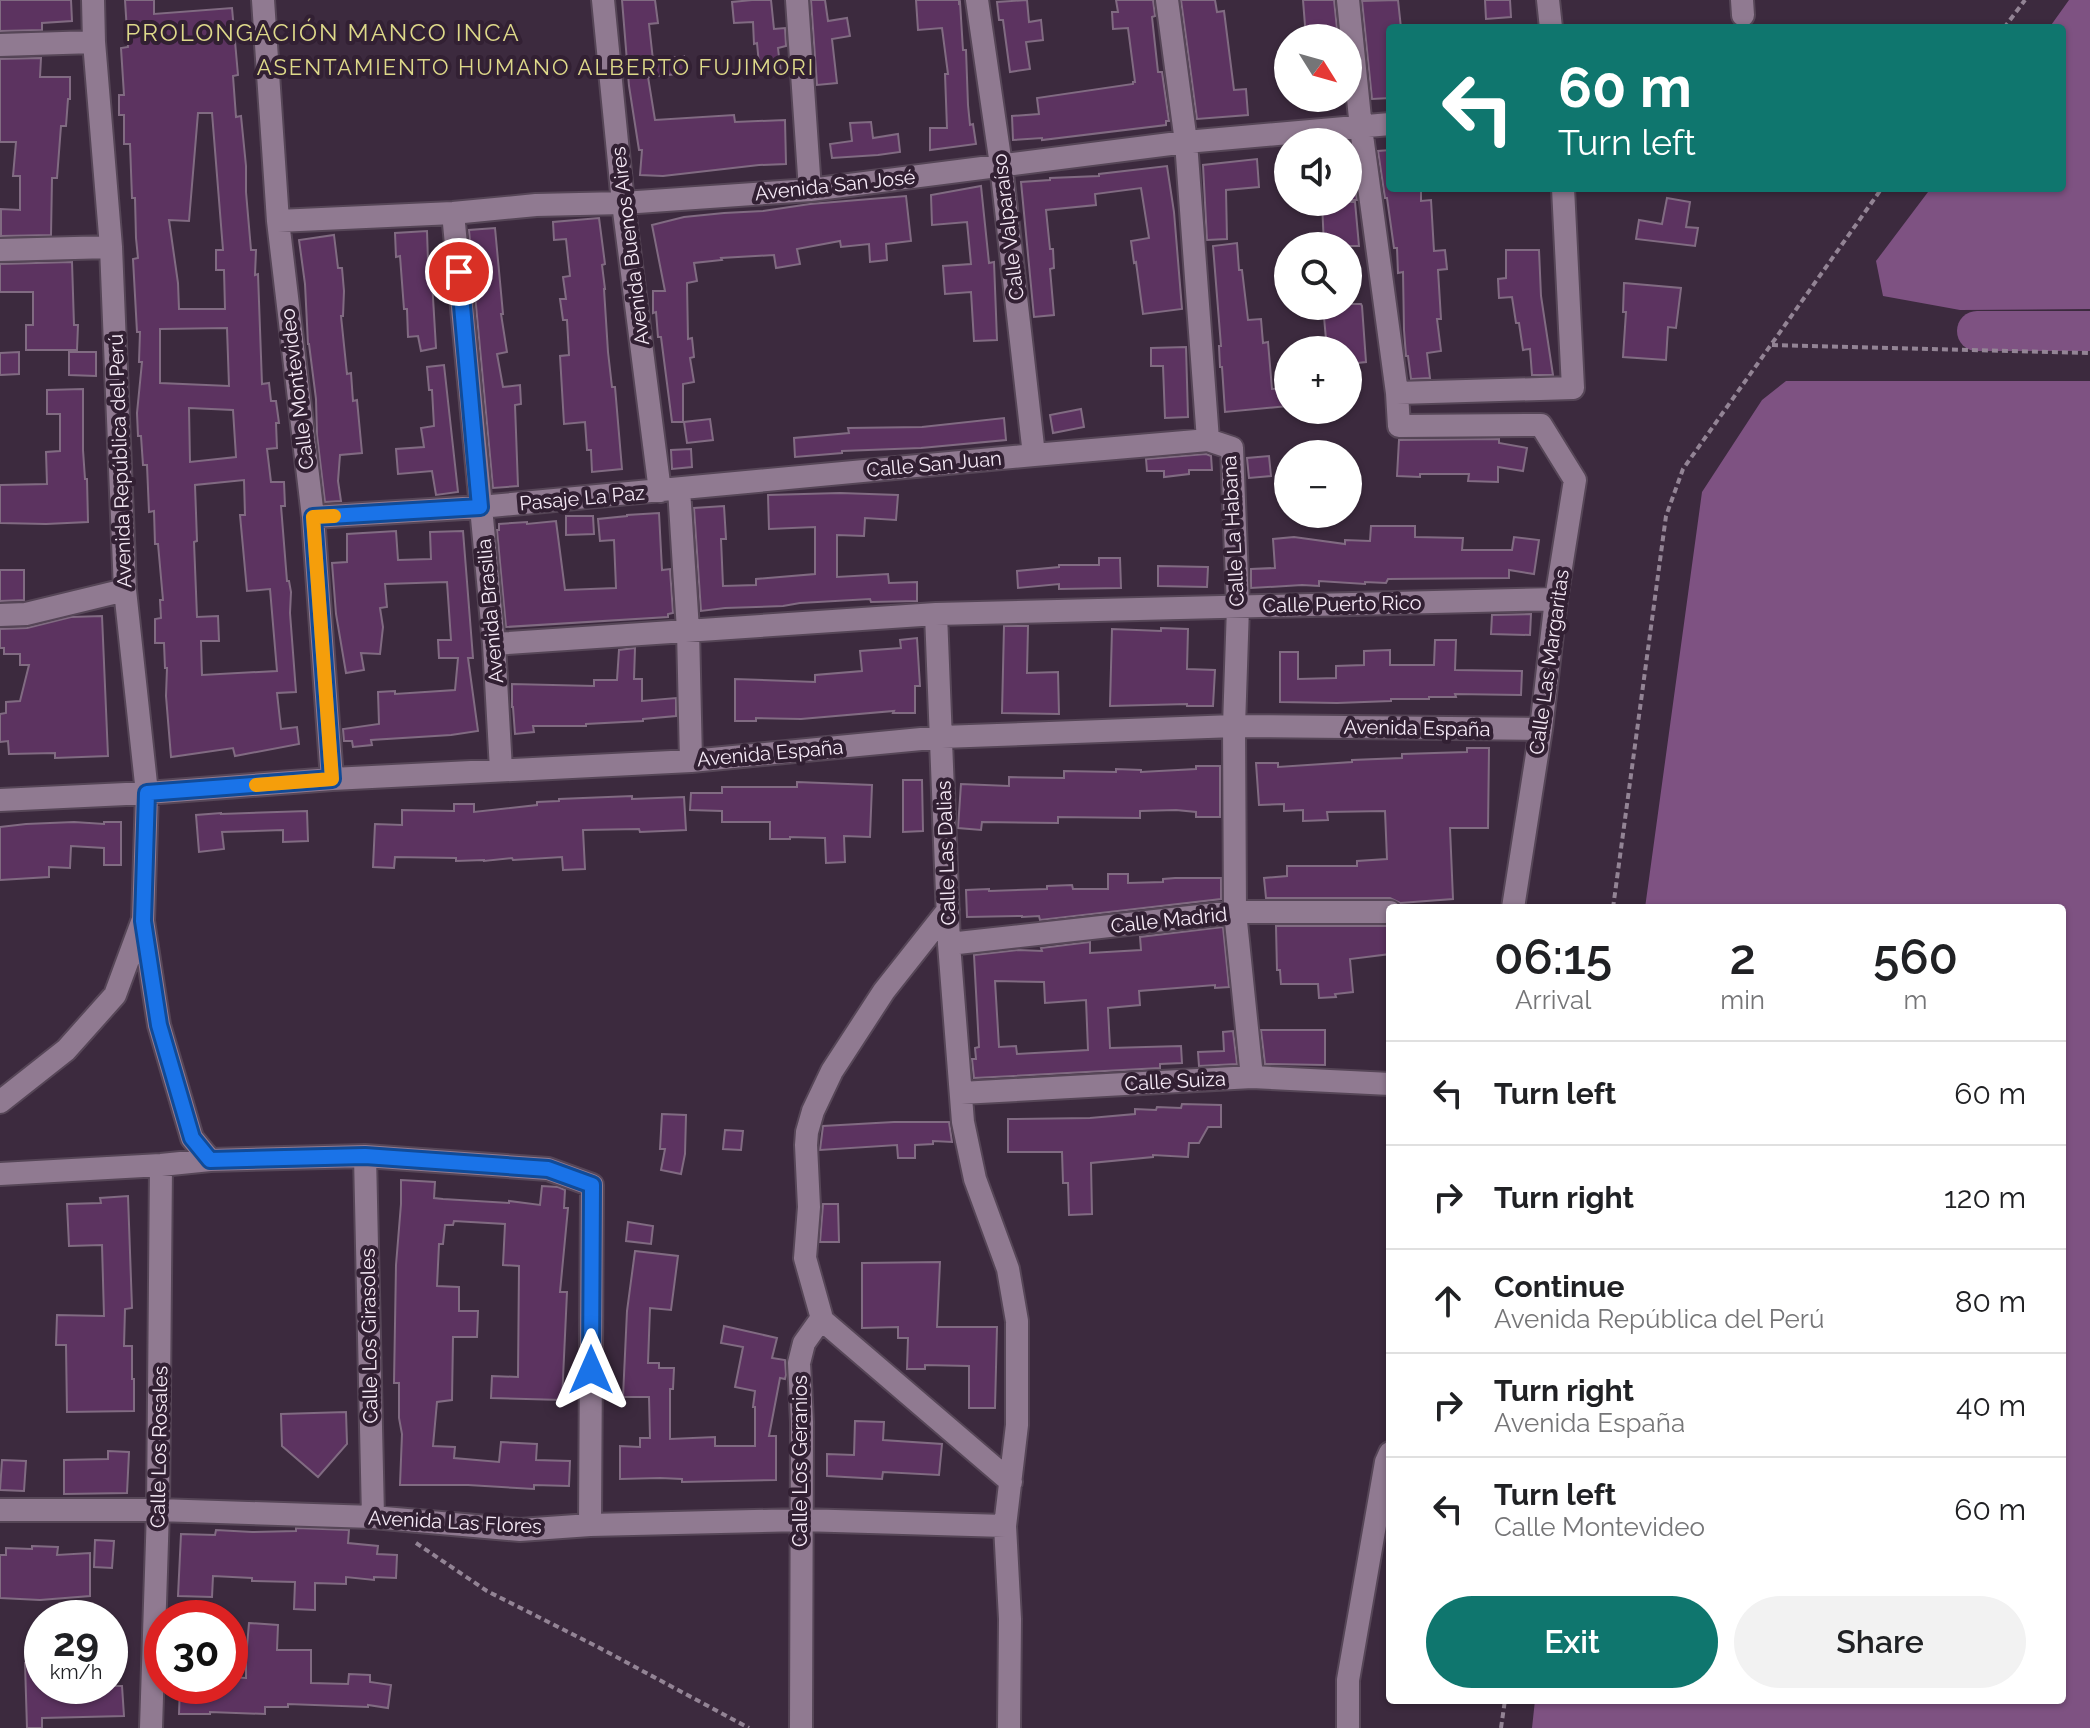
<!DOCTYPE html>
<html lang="en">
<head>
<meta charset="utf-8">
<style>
  :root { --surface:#fff; --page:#f2f2f2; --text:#202124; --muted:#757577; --line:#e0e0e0; --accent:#0f766e }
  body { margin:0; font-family:Raleway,sans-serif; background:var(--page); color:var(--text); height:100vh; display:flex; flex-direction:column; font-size:30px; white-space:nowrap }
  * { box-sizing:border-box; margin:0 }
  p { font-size:26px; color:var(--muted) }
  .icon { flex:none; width:44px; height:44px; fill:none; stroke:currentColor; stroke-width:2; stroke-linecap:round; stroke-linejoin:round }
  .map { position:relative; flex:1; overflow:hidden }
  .panel { position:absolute; left:1386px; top:904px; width:680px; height:800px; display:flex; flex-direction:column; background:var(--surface); border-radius:8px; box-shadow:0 2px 6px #0004 }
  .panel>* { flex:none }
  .banner { position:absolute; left:1386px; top:24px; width:680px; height:168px; border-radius:8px; box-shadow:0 2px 6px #0004; background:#0f766e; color:#fff; overflow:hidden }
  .needle { width:52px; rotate:127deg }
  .tools { position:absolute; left:1274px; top:24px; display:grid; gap:16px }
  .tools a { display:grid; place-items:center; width:88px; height:88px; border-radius:50%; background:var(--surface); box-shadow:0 2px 6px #0004; font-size:40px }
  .speed { position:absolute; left:24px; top:1600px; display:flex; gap:16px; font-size:40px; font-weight:700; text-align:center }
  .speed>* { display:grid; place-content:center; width:104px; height:104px; border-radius:50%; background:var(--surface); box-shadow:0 2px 6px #0004; line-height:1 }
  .speed small { font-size:20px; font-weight:400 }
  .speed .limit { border:12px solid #d22; background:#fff; color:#111 }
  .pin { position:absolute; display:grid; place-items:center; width:68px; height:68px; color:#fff; margin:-34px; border:4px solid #fff; border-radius:50%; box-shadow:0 2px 8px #0007 }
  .me { position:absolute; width:88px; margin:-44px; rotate:0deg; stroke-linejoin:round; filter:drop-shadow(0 0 6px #0008) }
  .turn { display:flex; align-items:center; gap:28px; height:168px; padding:0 40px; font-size:36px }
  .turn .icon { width:104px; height:104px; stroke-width:2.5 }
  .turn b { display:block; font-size:56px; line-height:68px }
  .eta { display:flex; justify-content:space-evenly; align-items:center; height:136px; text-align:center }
  .eta b { font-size:48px; font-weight:600; line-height:56px }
  .primary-button { display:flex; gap:16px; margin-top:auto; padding:16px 40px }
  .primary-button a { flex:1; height:92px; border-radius:48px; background:var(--accent); color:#fff; font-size:32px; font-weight:600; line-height:92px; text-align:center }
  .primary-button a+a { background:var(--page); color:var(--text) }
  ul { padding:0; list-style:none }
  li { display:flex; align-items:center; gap:24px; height:104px; padding:0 40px; border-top:2px solid var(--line) }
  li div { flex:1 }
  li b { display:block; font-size:30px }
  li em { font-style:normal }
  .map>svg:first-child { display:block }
  .water { fill:#7e5282 }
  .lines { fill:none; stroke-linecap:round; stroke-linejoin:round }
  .river { stroke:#7e5282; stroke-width:40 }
  .building { fill:#5c3360; stroke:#816b82; stroke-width:2; fill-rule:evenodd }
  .minor-casing { stroke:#564657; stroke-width:26 }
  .path { stroke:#938495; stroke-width:4; stroke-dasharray:6 4; stroke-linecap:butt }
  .minor { stroke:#907a91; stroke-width:22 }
  .route-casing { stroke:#114b97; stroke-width:20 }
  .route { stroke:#1a73e8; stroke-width:14 }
  .slow { stroke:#f59e0b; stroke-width:14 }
  .labels { text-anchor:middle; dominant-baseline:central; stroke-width:8; stroke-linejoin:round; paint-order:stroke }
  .street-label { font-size:20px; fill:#f6eaf7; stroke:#322033 }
  .neighbourhood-label { font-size:22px; letter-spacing:2px; fill:#ded98a; stroke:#322033 }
  .quarter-label { font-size:24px; letter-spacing:2px; fill:#ded98a; stroke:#322033 }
</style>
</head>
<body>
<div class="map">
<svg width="2090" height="1728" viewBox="0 0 2090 1728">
  <rect width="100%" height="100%" fill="#3c2a3e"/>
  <path class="water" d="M2069,0H2090V309L1960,310L1883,296L1876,261L1931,188H2062V28H2049Z
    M1786,381H2090V1728H1532L1535,1700H2062V908H1645L1702,492L1762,400Z"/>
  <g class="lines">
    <path class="river" d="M1977,331H2090"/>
  </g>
  <path class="building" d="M0,0H71L72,21L42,23V30L0,31Z
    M125,0H154V14L232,8L238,75L233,76L236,117L241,116L246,166V192L251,250H256L255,275L258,274L262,384L269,383L271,401H276L279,423H276L277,448L267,449L271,482H284L285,506H281L287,581H289L291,592L290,613L296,692L277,693L281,729L297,727L299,744L235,756L233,748L171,757L166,696L167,668H165L164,643H155V619L161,618L160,600H163L158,544H155L154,511L149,512L147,465H143L141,436H138L137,413L142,362H139L140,332H137L133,259L138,258L136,238L135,198H132L130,144H124V115H119V95H124L121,48L128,47ZM198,113H212L223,250H216V270H224L225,309H179L178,283L169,220L189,221ZM227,328L229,386L160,383V329ZM189,408L233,410L236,457L190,462ZM244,480L245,515H240L247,591L270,589L277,671L202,675L201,641H219L218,616L197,617L194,542L197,541L195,485Z
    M622,0H655L658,23L649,24L653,60L684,56L686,73L648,77L655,120L734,115L735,122L785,120L786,164L759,165L663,176L640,175L642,150H639L629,86Z
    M752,0H771L774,29L785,28L786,46L778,48L781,73L760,75L757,43L754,44L753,22L734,23L732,2Z
    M811,0H825L828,21L847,18L850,36L832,39L837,83L817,85Z
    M916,0H959V3L960,2L963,50H966L968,105L970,125L973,124L976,144L930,150V128H947L945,74H948L942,28L918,30Z
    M1027,0L1029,22L1041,20L1043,40L1026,42L1030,69L1010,72L1003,20H999L997,2Z
    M1116,0H1153L1155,16L1152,17L1158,72H1162L1169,121H1166V125L1042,140V138L1013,140L1012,116L1039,114L1037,98L1133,84V82H1135L1128,28L1113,29L1112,12H1118Z
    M1181,0H1215L1217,12L1224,11L1234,90L1246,89L1248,115L1197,119Z
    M1303,0H1334L1338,38H1306Z
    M1398,0L1401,28H1390V44H1387L1390,98L1372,99L1362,1Z
    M1485,0H1510L1511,17L1486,19Z
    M41,58L40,77H70V99H68L66,126H61L57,178H52L51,235L1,236V209L20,210V176H13L16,142H0V59Z
    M871,122L873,138L898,134L900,152L878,155L832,158L830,144L852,141L850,123Z
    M1390,150V188H1421V201L1431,200L1434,251L1445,250L1447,269L1438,270L1441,319H1437L1441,351L1427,353L1430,378L1411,379L1408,356H1406L1404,330L1403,272L1398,273L1397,248H1394L1387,198H1385L1378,151Z
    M1348,153H1350L1357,200H1348Z
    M1257,159L1259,187L1226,190L1227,239L1207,240L1203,165Z
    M1167,166L1174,212L1182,309L1143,314L1136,262L1134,263L1131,241L1149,238L1141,188L1095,194L1096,205L1046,210L1050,249H1053L1054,268L1050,269L1054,315L1034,317L1021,182L1050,180V178L1099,176V174Z
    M981,186L989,263L994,262L997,340L974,341L971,292L945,294L943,266L971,264L967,222L932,225L931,195Z
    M906,196L911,241L886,244L887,260L870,262L869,244L841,247L840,241L797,249L800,264L776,268L774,255L721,258L722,260L694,263L697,281L687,283L688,339L692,338L694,357L690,358L694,382L683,384V422H672L661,337H658L656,312L653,313V291H665L652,225L684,217L724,213L763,211L810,204Z
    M1667,198L1690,202L1686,227L1698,228L1695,246L1636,239L1639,220L1662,224Z
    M1322,202H1355L1359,246H1324Z
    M599,218L605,264L602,265L605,289H604L608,352L612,387H615L622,469L592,472L591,450H587L585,422L564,424L560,356L569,355L567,320H563L560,299H566L563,277L570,276L566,239L554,240L553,222Z
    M495,228L503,314H501L507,352L497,354L503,387L520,385L521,404L515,405L518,486L493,488L469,230Z
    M427,231L428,261H431L434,281H432L436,348L421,351L418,336L408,337L407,309H404L400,256L396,257L395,233Z
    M334,235L338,268H342L344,291L343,316H341L347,374L351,373L353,401L357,400L362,453L340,455L338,481L341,501L325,502L317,435L316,399L309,344H308L305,284L299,240Z
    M1237,243L1239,270H1242L1248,320L1261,319L1263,343L1268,342L1272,389L1288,388V406L1225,412L1222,367H1220L1219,346H1221L1213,246Z
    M1506,250H1539L1541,296L1553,375H1532L1530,349L1523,350L1519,323H1516L1512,297L1499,298L1498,279L1506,278Z
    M72,262L74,325H78L77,350H26V325H33V292H0V264Z
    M1624,283L1681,288L1676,328L1668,327L1666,360L1623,357L1626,312H1623Z
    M1348,304H1361L1362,306L1366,362L1348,364V350H1327L1323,306H1348Z
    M1186,347L1188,417L1165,418L1163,366H1151V348Z
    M19,352V374L0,375V353Z
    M69,352H96V376L69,375Z
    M444,365L458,492L436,495L432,471L398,474L396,449L424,447L421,428L434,426L432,390H429L427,367Z
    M83,389V450L85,479H87L88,522L46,524L0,523V485L47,484L46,452L60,451V414H47V390Z
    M1081,409L1084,427L1053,433L1050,415Z
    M1004,418L1006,440L921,448L842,451V453L795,457L794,438L849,433L848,428L922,427Z
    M710,419L713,440L687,443L684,422Z
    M1499,439V443L1527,448L1523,471L1498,467V482L1468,481L1469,474H1420V477L1397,476L1399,440Z
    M691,449L692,467L672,469L671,450Z
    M1206,454L1211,456L1212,470H1189V474L1164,477V471H1147L1146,459Z
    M1269,456L1271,476L1249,478L1247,458Z
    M840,493L898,495L896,520L865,518L864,536L837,535V577L888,574L889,583L917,582V601L871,602L870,599L800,603L783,606L725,608L701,611L694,508L724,506L726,539H721L723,586L756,585V579L815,574V527L769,529L768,495Z
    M659,513L662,570L670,569L673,613L668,614V617L506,627L497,530H499V524L527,522V524L556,521L565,590L616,588L614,540L600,541L598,519L627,516V515Z
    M566,516H593L594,534L566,535Z
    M1371,526H1415V537L1463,538L1462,550H1512L1514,537L1539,540L1534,574L1509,570V578L1388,579L1386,583L1365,582V584L1319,581V586L1302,585L1251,588V569L1275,568L1273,539L1294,537L1345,544V540L1370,541Z
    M396,531L398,560L431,559L430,532L463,531L473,658H468L478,731L451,735L371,740L372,745L353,747L352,741H344L343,729L379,724L378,692L395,691V694L455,690L458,658H439L438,640H451L447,582L385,584L387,607L380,608L383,627L380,654L361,653L364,670L346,673L336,614L332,563L347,562V534Z
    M1099,558H1120L1121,588L1059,589V584L1018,588L1017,571L1059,567V565H1099Z
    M1158,566L1208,567L1207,587L1158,586Z
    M0,570H24V600L0,601Z
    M1531,614L1530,635L1491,634L1492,615Z
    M102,616L108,756L55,758V753L9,754L8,741L0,742V714L6,713V702L20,701L29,665H20V654H4V648H0V629L27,628L71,617Z
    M1004,626H1028L1027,673L1058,672L1059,714L1002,713Z
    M1161,628L1188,629L1187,669L1215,670L1213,706H1187V704L1110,706L1112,629L1161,631Z
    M917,638L920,686H915V713H893L894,711L801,719L756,718V721H735V679L815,682V675L862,671L860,651L901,648L900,640Z
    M1435,640H1456L1455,670L1522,671L1521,695L1455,694L1456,697H1429V699H1391V701L1337,703L1280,702V652H1298V679L1336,678V666L1364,665V651L1390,650V665H1434Z
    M635,648L634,679H642V701L676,698V716L643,719V721L586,724V726H533L534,732L515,734L513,707H512V684L594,686V680H617L619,650Z
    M1467,748H1489L1488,828H1450L1453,899L1400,903L1390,898H1266L1264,878L1287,876V866H1357V861L1387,859L1385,811L1327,812L1328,820L1303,821V810L1284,811V804L1259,805L1256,763H1278V767L1352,762V760L1402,758V754L1467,752Z
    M1196,766H1220V817H1196V812L1176,810L1140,811V818L1058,817V823L982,822L981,830L958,828L961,784L1009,786V777L1064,778V771L1116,772V769L1141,770V772L1196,769Z
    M903,780H922L923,831L903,832Z
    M797,782L872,785L870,837L844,836L845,862L826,863L825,838L790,837V839H770V822H722V811L690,810L691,793H722V787H797Z
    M632,796V799L684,797L686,830L640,832L639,829L583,830L585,869L563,870L562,857L513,860L512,858L484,861V860L456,861V858L395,857L394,868L373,867L375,824L402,825V810L454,811V804H474V812L537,805V802L559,801V799Z
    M307,811L308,841L283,842V830L222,832L224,849L199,852L196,815L221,813V814Z
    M74,822L104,824V822H121V865H104V848L71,846L70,868L49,867V877L0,880V827L26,824Z
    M1108,874H1128V883L1163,882V879L1175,878H1221V899L1040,920L1039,916L1022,917V916L967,917L966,890L989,889V891L1047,889V886L1072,885L1073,889H1108Z
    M1276,926H1390V954L1350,959L1353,992L1335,994L1336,997L1319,998L1318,984H1281L1280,970H1277Z
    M1223,927L1229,987L1215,988V985L1139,991L1140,1005L1108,1008L1110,1048L1181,1046L1182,1063L1160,1064V1068L974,1078L972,1059H976L975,1048L979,1047L974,955L1018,950L1042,951L1041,948L1090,942V953L1141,950L1140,937ZM995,981L1044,982L1045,1003L1086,1000L1088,1050L1017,1054L1016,1046L999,1047Z
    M1261,1030H1325V1065L1265,1064Z
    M1233,1031L1237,1064L1199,1066L1198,1052L1224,1051L1223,1032Z
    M1182,1104L1221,1105V1127H1208L1199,1143H1189L1188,1157L1153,1155V1157L1091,1163L1092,1214L1069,1215L1068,1183H1063L1062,1152H1008V1119L1090,1118L1135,1114V1109L1156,1110L1157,1107L1181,1108Z
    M662,1114L686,1115L685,1154L681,1174L661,1170L665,1149H660Z
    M894,1122H949L952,1142L933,1141V1144L915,1145V1158H898L897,1145L820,1150L823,1126Z
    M725,1130L743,1131L741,1150L723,1149Z
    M401,1180L435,1182L434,1198L443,1199L509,1203V1201L540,1205L542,1186L558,1187L565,1190L564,1208H568L560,1292H567L562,1400L491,1398L492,1376L518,1377L519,1266L503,1265L505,1224L454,1221L453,1225H445L443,1244H439L437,1286L459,1287V1311H478L477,1337H453L452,1400L437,1402L433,1446L455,1447L454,1458L499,1462L501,1442L537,1444L536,1460L570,1461L569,1486L534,1485V1489L468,1485H400L402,1434L399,1418V1383H394L396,1265L401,1204Z
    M128,1196L132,1308L125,1309L124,1346H132V1379H134V1411L67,1412L66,1345H56L57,1315L104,1316L102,1245L69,1246L67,1204L101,1203L100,1198Z
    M823,1204H838L839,1242H820Z
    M628,1222L653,1226L651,1244L626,1241Z
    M635,1251L678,1256L671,1310L650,1308L648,1363H659V1368H674L673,1389H670V1439L715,1437V1446H755V1407H753L755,1391L735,1387L743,1347L721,1343L724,1326L777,1338L772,1358L785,1360L786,1375L785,1379L780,1378L769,1436H776V1480L682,1482V1479L660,1478L620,1479V1446L640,1447V1438H650L649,1397H623L627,1311Z
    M940,1262L937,1327H997L995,1408H969V1366L925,1365V1369H907L908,1338H898V1327L862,1328V1263Z
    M346,1412L347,1444L318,1477L282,1446L281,1414Z
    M855,1421L884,1422L883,1440L942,1444L939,1475L883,1472L882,1479L827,1476V1454L854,1455Z
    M108,1451L129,1452L127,1493L64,1494V1460L108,1459Z
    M2,1460L26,1461L24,1491L0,1490Z
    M296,1528L349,1530L348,1543L378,1546L377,1554L397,1555L396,1578L374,1577V1580L346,1577V1584L315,1583V1610L294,1609L295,1582L252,1581V1578L213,1576L212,1597L178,1596L181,1534L215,1535L216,1530L252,1532L296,1531Z
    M95,1540L114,1541L112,1568L94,1567Z
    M32,1546L58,1547L57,1555L90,1553V1596L40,1600L0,1598V1555H6V1548L32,1549Z
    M249,1623L278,1625L277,1650H311V1683L348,1684L349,1674L370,1675V1682L391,1685L388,1708L368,1705V1707L288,1704V1707H265V1714L210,1712V1714H179L180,1686H230V1677L246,1678V1658Z
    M42,1662V1686H122L124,1716L42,1718V1728H27L25,1663Z"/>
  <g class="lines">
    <g class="minor-casing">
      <path id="minor" d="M93,0L94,42L111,247L125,590L147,793L143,921L159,1025L192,1138L210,1160
        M263,0L278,221L313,517L332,779
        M603,0L623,203L660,491
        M797,0L810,190
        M977,0L1001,165L1034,455
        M1167,0L1186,142L1208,440L1232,448L1238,607L1234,726L1235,912L1252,1077
        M1348,0L1361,128L1397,393L1399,426L1541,425L1575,480L1556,599L1541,729L1513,908
        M1548,0L1551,28
        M1742,0L1743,15
        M0,45L94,42
        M453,213L494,644L501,770
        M278,221L453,213L536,205L623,203L810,190L1186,142L1390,124
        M0,250L111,247
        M1397,393L1573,388L1563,188
        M679,489L688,630L691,761
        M313,517L480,507L1034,455L1208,440
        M936,614L949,944L963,1122L975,1179L1008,1269L1017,1321V1425L1005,1526L1010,1619L1009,1728
        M0,615L26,614L125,590
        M494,644L936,614L1556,599
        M0,800L147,793L332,779L691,761L942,737L1234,726L1541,729
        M949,944L1235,912H1390
        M961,1093L1252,1077L1390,1084
        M0,1102L66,1050L115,995L142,922
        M365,1156L373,1517
        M0,1174L161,1165L210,1160L365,1156L548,1169L592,1185L590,1525
        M821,1319L1011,1482
        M0,1510H158L373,1517L520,1530L590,1525L801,1520L1005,1526
        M151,1728L158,1510L161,1165
        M801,1728L802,1422L799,1363L804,1343L821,1319V1315L805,1258L809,1207L806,1145L807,1132L813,1111L832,1071L884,991L948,910
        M1348,1728V1680L1386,1462L1390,1453"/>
    </g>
    <path class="path" d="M2004,28L2025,0
      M1772,345L2090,353
      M1613,908L1666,516L1683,469L1882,188
      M416,1543L487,1591L596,1646L749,1728
      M1501,1728L1505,1700"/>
    <use href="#minor" class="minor"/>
  </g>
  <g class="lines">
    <g class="route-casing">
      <path id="route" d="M459,272L480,507L313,517L332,779L147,793L143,921L159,1025L192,1138L210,1160L365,1156L548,1169L592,1185L591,1370"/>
    </g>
    <use href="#route" class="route"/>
    <path class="slow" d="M256,785L332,779L313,517L334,516"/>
  </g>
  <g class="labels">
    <g class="street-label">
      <text transform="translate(835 185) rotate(-6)">Avenida San José</text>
      <text transform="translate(1008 227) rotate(-97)">Calle Valparaíso</text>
      <text transform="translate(630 246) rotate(-97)">Avenida Buenos Aires</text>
      <text transform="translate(297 389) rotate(-97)">Calle Montevideo</text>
      <text transform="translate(120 461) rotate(-92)">Avenida República del Perú</text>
      <text transform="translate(934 464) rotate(-5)">Calle San Juan</text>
      <text transform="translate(582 498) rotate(-5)">Pasaje La Paz</text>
      <text transform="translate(1233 531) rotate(-93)">Calle La Habana</text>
      <text transform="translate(1342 604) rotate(-1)">Calle Puerto Rico</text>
      <text transform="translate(490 611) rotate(-95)">Avenida Brasilia</text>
      <text transform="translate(1549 662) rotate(-82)">Calle Las Margaritas</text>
      <text transform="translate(1417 728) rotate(1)">Avenida España</text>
      <text transform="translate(770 753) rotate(-5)">Avenida España</text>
      <text transform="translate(946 853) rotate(-92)">Calle Las Dalias</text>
      <text transform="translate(1169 920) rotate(-6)">Calle Madrid</text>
      <text transform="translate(1175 1081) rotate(-3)">Calle Suiza</text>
      <text transform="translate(369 1336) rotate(-91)">Calle Los Girasoles</text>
      <text transform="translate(159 1447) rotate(-89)">Calle Los Rosales</text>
      <text transform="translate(800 1461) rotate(-90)">Calle Los Geranios</text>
      <text transform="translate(455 1522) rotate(3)">Avenida Las Flores</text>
    </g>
    <g class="neighbourhood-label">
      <text x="536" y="67">ASENTAMIENTO HUMANO ALBERTO FUJIMORI</text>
    </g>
    <g class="quarter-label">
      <text x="323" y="32">PROLONGACIÓN MANCO INCA</text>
    </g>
  </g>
</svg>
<div class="tools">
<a><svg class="needle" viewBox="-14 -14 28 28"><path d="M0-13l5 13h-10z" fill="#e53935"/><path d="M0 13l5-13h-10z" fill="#757577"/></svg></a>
<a><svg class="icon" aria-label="sound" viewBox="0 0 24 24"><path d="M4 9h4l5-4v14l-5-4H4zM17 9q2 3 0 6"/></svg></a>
<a><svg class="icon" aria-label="search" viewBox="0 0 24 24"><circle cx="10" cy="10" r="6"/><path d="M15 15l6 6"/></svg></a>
<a>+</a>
<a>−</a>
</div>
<div class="speed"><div>29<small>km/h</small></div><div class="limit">30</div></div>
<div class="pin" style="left:459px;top:272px;background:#d93025"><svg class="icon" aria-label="arrive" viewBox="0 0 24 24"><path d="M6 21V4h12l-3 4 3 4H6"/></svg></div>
<svg class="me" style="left:591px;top:1370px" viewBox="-20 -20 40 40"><path d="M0-17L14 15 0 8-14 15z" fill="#1a73e8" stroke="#fff" stroke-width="4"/></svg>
<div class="banner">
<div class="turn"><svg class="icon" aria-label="left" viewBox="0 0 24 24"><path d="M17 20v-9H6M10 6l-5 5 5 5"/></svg><div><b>60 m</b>Turn left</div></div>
</div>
<section class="panel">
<div class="eta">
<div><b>06:15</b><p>Arrival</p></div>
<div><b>2</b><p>min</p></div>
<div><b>560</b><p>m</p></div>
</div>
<ul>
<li><svg class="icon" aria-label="left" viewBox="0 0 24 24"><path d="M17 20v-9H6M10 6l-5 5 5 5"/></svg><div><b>Turn left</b></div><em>60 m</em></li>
<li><svg class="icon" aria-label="right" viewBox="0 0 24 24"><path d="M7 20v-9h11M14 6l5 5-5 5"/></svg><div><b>Turn right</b></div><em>120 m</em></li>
<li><svg class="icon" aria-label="ahead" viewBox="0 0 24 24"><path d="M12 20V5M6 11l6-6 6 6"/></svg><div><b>Continue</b><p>Avenida República del Perú</p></div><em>80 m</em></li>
<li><svg class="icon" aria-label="right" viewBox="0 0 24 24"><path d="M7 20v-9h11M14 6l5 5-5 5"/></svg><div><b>Turn right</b><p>Avenida España</p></div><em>40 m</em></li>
<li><svg class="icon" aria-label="left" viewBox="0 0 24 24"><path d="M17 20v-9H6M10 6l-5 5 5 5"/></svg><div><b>Turn left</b><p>Calle Montevideo</p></div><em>60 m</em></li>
</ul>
<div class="primary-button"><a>Exit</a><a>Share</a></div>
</section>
</div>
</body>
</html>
